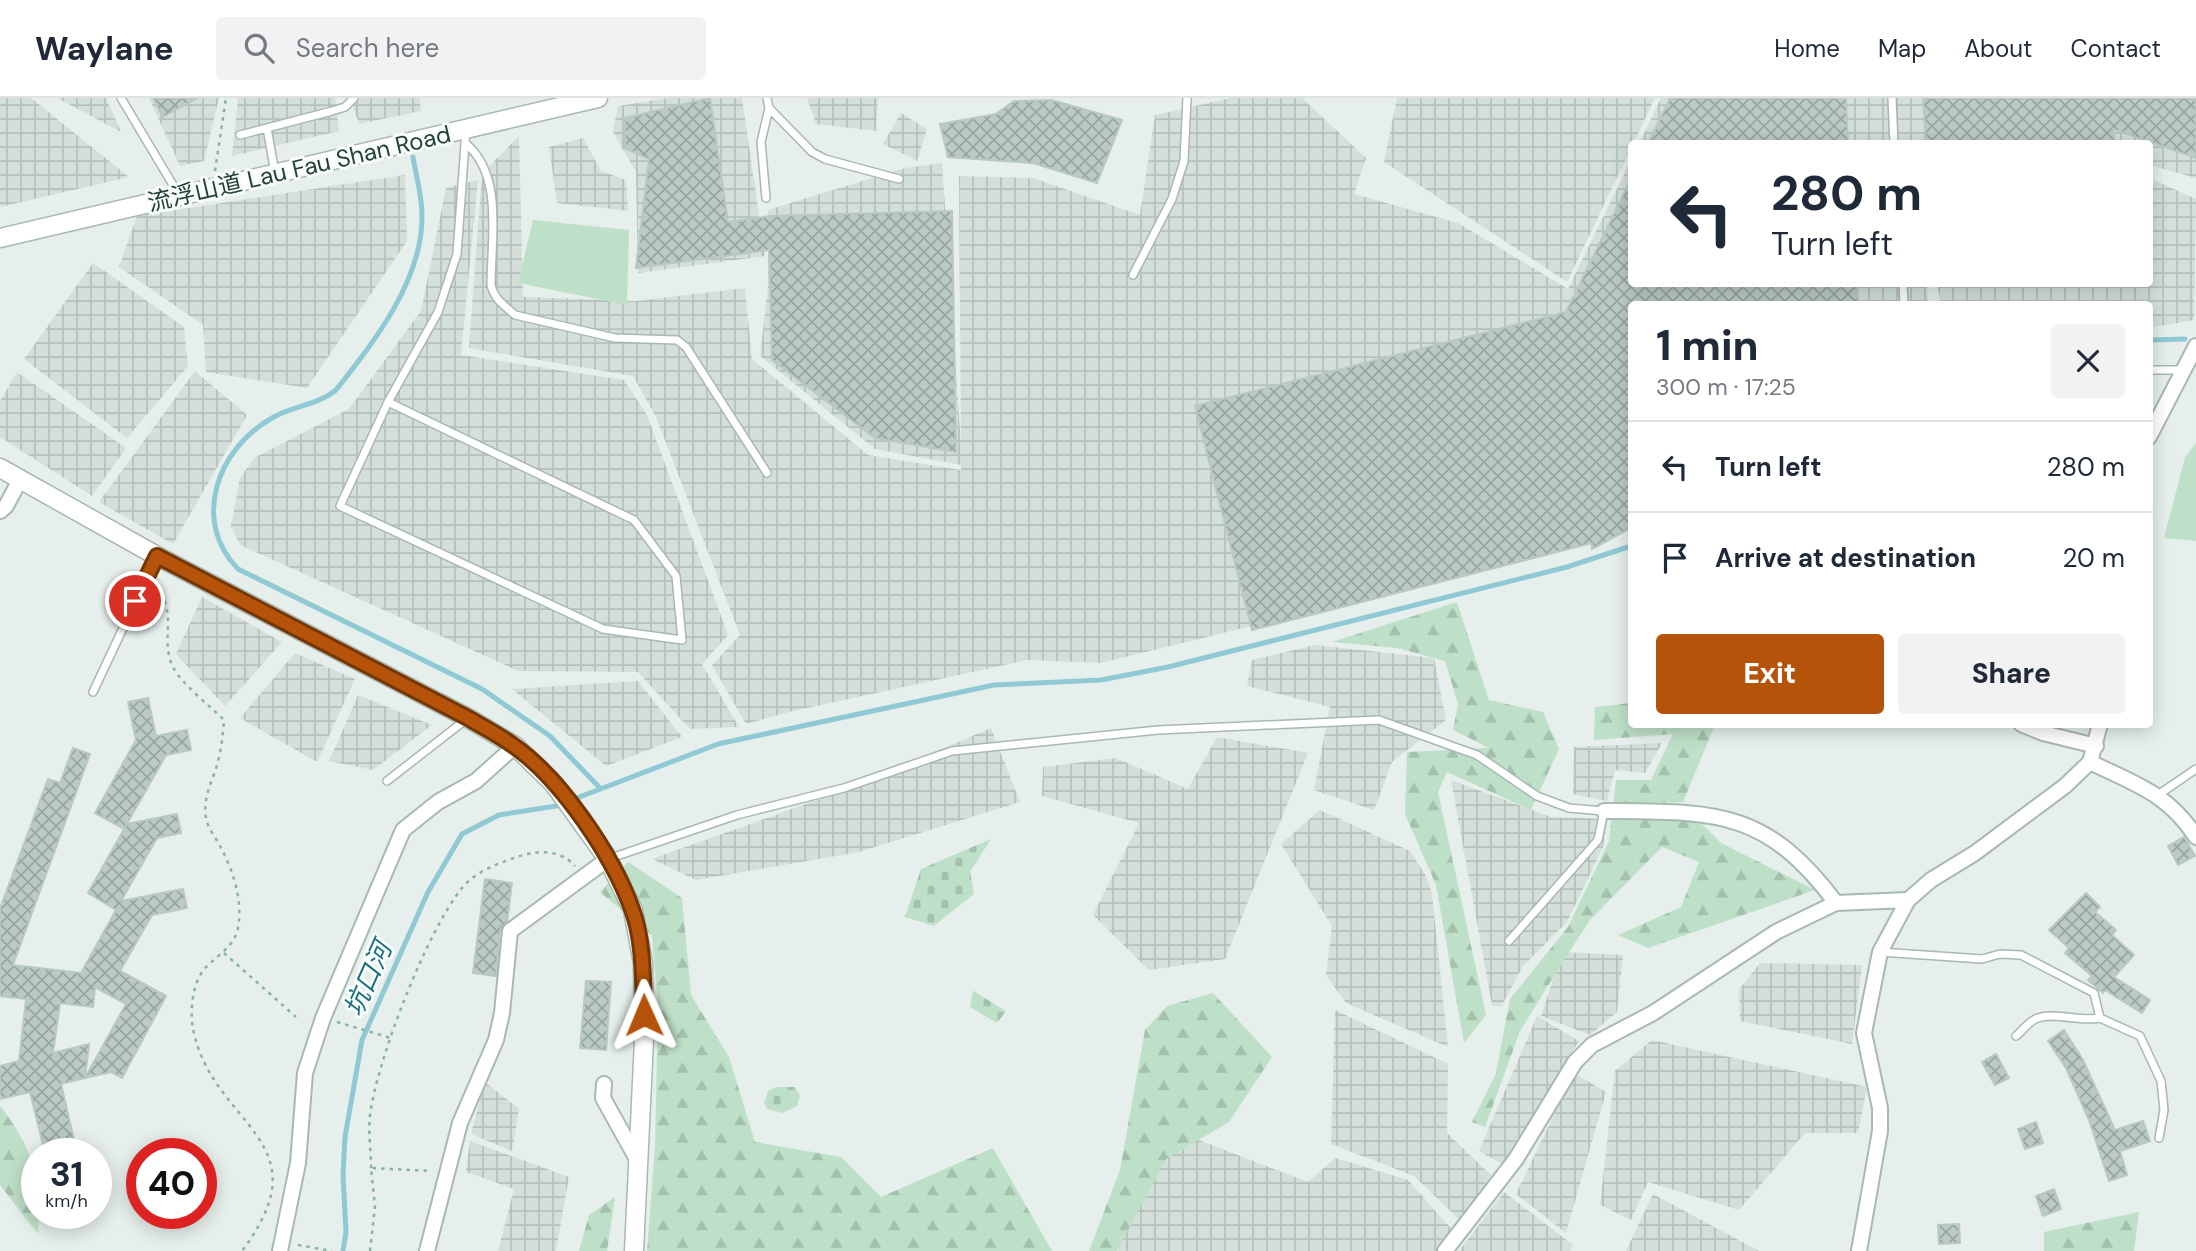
<!DOCTYPE html>
<html lang="en">
<head>
<meta charset="utf-8">
<style>
  :root { --surface:#fff; --page:#f2f2f3; --text:#1f2937; --muted:#747a83; --line:#e0e1e3; --accent:#b45309 }
  body { margin:0; font-family:"DM Sans","Noto Sans SC",sans-serif; background:var(--page); color:var(--text); height:100vh; display:flex; flex-direction:column; font-size:26px; white-space:nowrap }
  * { box-sizing:border-box; margin:0 }
  p { font-size:23px; color:var(--muted) }
  .icon { flex:none; width:38px; height:38px; fill:none; stroke:currentColor; stroke-width:2; stroke-linecap:round; stroke-linejoin:round }
  .map { position:relative; flex:1; overflow:hidden }
  .panel { position:absolute; left:1628px; top:203px; width:525px; height:427px; display:flex; flex-direction:column; background:var(--surface); border-radius:7px; box-shadow:0 4px 18px #0003 }
  .panel>* { flex:none }
  .guide { position:absolute; left:1628px; top:42px; width:525px; height:147px; border-radius:7px; box-shadow:0 4px 18px #0003; background:#fff; color:var(--text); overflow:hidden }
  .speed { position:absolute; left:21px; top:1040px; display:flex; gap:14px; font-size:35px; font-weight:700; text-align:center }
  .speed>* { display:grid; place-content:center; width:91px; height:91px; border-radius:50%; background:var(--surface); box-shadow:0 4px 18px #0003; line-height:1 }
  .speed small { font-size:18px; font-weight:400 }
  .speed .limit { border:10px solid #d22; background:#fff; color:#111 }
  .pin { position:absolute; display:grid; place-items:center; width:60px; height:60px; color:#fff; margin:-30px; border:4px solid #fff; border-radius:50%; box-shadow:0 2px 7px #0007 }
  .me { position:absolute; width:77px; margin:-38px; rotate:359deg; stroke-linejoin:round; filter:drop-shadow(0 0 5px #0008) }
  .turn { display:flex; align-items:center; gap:24px; height:147px; padding:0 28px; font-size:32px }
  .turn .icon { width:91px; height:91px; stroke-width:2.5 }
  .turn b { display:block; font-size:49px; line-height:60px }
  .round { display:grid; place-items:center; flex:none; width:74px; height:74px; border-radius:7px; background:var(--page) }
  .summary { display:flex; align-items:center; justify-content:space-between; height:119px; padding:0 28px }
  h1 { font-size:42px; font-weight:800; line-height:52px }
  .cta { display:flex; gap:14px; margin-top:auto; padding:14px 28px }
  .cta a { flex:1; height:80px; border-radius:7px; background:var(--accent); color:#fff; font-size:28px; font-weight:800; line-height:80px; text-align:center }
  .cta a+a { background:var(--page); color:var(--text) }
  ul { padding:0; list-style:none }
  li { display:flex; align-items:center; gap:21px; height:91px; padding:0 28px; border-top:2px solid var(--line) }
  li div { flex:1 }
  li b { display:block; font-size:26px }
  li em { font-style:normal }
  header { display:flex; align-items:center; gap:42px; box-sizing:border-box; height:98px; padding:0 35px; background:var(--surface); border-bottom:2px solid var(--line) }
  header strong { font-size:33px }
  nav { display:flex; gap:38px; margin-inline-start:auto; font-size:24px }
  .search { width:490px; height:63px; background:var(--page); display:flex; align-items:center; gap:18px; box-sizing:border-box; padding:0 24px; border-radius:7px; color:var(--muted); font-size:26px }
  .map>svg:first-child { display:block }
  .industrial { fill:url(#industrial-grid) }
  .green { fill:#bfe0c8 }
  .forest { fill:url(#forest-firs) }
  .cemetery { fill:url(#cemetery-stones) }
  .lines { fill:none; stroke-linecap:round; stroke-linejoin:round }
  .stream { stroke:#8ec9d4; stroke-width:5 }
  .building { fill:url(#building-cross-hatch); stroke:#b8c9c2; stroke-width:2 }
  .service-casing { stroke:#a8b8b2; stroke-width:10 }
  .minor-casing { stroke:#a8b8b2; stroke-width:18 }
  .tertiary-casing { stroke:#a8b8b2; stroke-width:21 }
  .path { stroke:#86b3a5; stroke-width:2.5; stroke-dasharray:3.5 5; stroke-linecap:butt }
  .service { stroke:#fff; stroke-width:7 }
  .minor { stroke:#fff; stroke-width:14 }
  .tertiary { stroke:#fff; stroke-width:18 }
  .route-casing { stroke:#753606; stroke-width:18 }
  .route { stroke:#b45309; stroke-width:12 }
  .labels { text-anchor:middle; dominant-baseline:central; stroke-width:6; stroke-linejoin:round; paint-order:stroke }
  .street-label { font-size:24px; fill:#24423a; stroke:#f7fbf9 }
  .water-label { font-size:26px; font-style:italic; fill:#1c6f80; stroke:#f7fbf9 }
</style>
</head>
<body>
<header>
<strong>Waylane</strong>
<div class="search"><svg class="icon" aria-label="search" viewBox="0 0 24 24"><circle cx="10" cy="10" r="6"/><path d="M15 15l6 6"/></svg>Search here</div>
<nav><a>Home</a><a>Map</a><a>About</a><a>Contact</a></nav>
</header>
<div class="map">
<svg width="2196" height="1153" viewBox="0 0 2196 1153">
  <defs>
    <pattern id="industrial-grid" width="8" height="8" patternUnits="userSpaceOnUse" patternTransform="scale(1.75)"><rect width="8" height="8" fill="#d4dfda"/><path d="M0 4h8M4 0v8" fill="none" stroke="#b6c1bc"/></pattern>
    <pattern id="forest-firs" width="22" height="20" patternUnits="userSpaceOnUse" patternTransform="scale(1.75)"><rect width="22" height="20" fill="#bfe0c8"/><path d="M5 1l3.5 6h-7zM16 11l3.5 6h-7z" fill="#a4c1ad"/></pattern>
    <pattern id="cemetery-stones" width="16" height="16" patternUnits="userSpaceOnUse" patternTransform="scale(1.75)"><rect width="16" height="16" fill="#bfe0c8"/><path d="M2 7V4a2 2 0 0 1 4 0v3zM10 15v-3a2 2 0 0 1 4 0v3z" fill="#a4c1ad"/></pattern>
    <pattern id="building-cross-hatch" width="8" height="8" patternUnits="userSpaceOnUse" patternTransform="scale(1.75)"><rect width="8" height="8" fill="#bbcac4"/><path d="M0 0l8 8M0 8l8-8" fill="none" stroke="#98a6a0"/></pattern>
  </defs>
  <rect width="100%" height="100%" fill="#e6efeb"/>
  <path class="industrial" d="M0,0H31L129,79L0,109Z
    M57,0H106L121,34Z
    M149,0H219L204,63L180,68Z
    M238,0H335L339,33L232,58Z
    M350,0H420L421,13L359,26Z
    M669,0H742L765,158L638,175L636,74L613,34L618,8Z
    M807,0H878L876,33L816,26Z
    M1230,0H1302L1366,60L1354,96L1458,125L1568,191L1631,62V186H1927L1928,206H1631L1452,479L1101,565L1027,562L789,614L746,626L712,567L740,537L656,319L633,278L469,250L482,76L519,38L523,199L636,203L745,190L752,261L868,357L961,372V367L875,351L760,258L768,188V112L905,70L942,65L961,348L959,78L1033,80L1140,117L1155,17Z
    M1397,0H1655L1567,184L1384,64Z
    M1661,0H2196V80L2149,67V46H1639Z
    M901,15L927,31L917,63L883,46Z
    M583,40L601,73L626,82L628,113L557,105L549,49Z
    M405,77L407,143L307,290L206,274L203,227L119,169L137,118Z
    M478,82L461,257L624,282L647,317L728,537L702,566L739,629L690,631L638,574L518,573L240,447L231,428L240,380L254,360L349,311L421,213L446,90Z
    M2154,82L2196,101L2194,222L2149,230V206H1941L1937,186H2149V117Z
    M93,165L184,229L188,268L127,340L24,261Z
    M195,273L247,317L173,446L99,404Z
    M17,274L126,350L92,398L0,339V303Z
    M202,499L282,544L225,608L176,556Z
    M1315,547L1434,560L1446,622L1392,664L1374,712L1314,692L1330,609L1247,588L1252,562Z
    M295,555L355,581L317,664L240,620Z
    M638,583L682,639L606,668L512,591Z
    M358,597L432,627L373,672L329,663Z
    M991,630L1020,704L859,754L696,782L652,761L851,690Z
    M1217,639L1308,655L1225,861L1149,872L1093,817L1139,725L1042,698L1043,669L1116,660L1188,691Z
    M1662,645L1645,675L1615,672L1607,703L1573,696L1574,649Z
    M1451,682L1551,719L1608,721L1603,749L1567,824L1523,868L1501,909L1492,907Z
    M1320,712L1410,753L1426,778L1432,796L1448,949L1346,905L1326,877L1332,828L1281,746Z
    M1562,854L1623,857L1617,914L1590,937L1541,918Z
    M1760,865L1862,867L1852,946L1740,923L1739,892Z
    M1335,912L1448,966L1447,1035L1491,1077L1461,1123L1414,1078L1331,1046Z
    M1537,918L1579,943L1502,1066L1479,1053Z
    M1652,942L1867,989L1858,1035H1805L1739,1112L1648,1084L1631,1122L1600,1107L1615,973Z
    M1574,975L1606,994L1566,1135L1516,1096Z
    M485,984L519,1011L512,1053L471,1036Z
    M1178,1034L1308,1084L1335,1060L1408,1082L1455,1135L1435,1153H1119L1108,1135Z
    M470,1043L569,1079L556,1153H498L514,1091L466,1074Z
    M1504,1094L1573,1147L1570,1153H1459Z
    M1653,1096L1759,1153H1626Z"/>
  <path class="green" d="M533,122L629,132L627,207L518,185Z
    M2196,345V443L2164,440L2185,359Z"/>
  <path class="forest" d="M1457,504L1489,602L1543,614L1559,651L1531,712L1447,674L1438,694L1486,917L1464,945L1436,787L1405,716L1407,654L1489,650L1453,632L1458,606L1445,563L1397,550L1332,544Z
    M1631,605V626L1715,627L1683,704L1654,705L1702,726L1721,745L1815,792L1648,850L1618,837L1681,809L1699,764L1662,749L1590,822L1566,859L1520,933L1485,1029L1472,1024L1496,975L1510,901L1568,829L1609,743L1616,682H1651L1673,636L1594,642L1595,609Z
    M628,764L682,800L691,897L729,959L755,1044L841,1059L881,1099L993,1050L1052,1153H647L655,1048L658,909L652,838L600,794Z
    M1213,895L1272,959L1229,1024L1166,1061L1117,1153H1089L1120,1072L1145,932L1167,908Z
    M0,1008C34,1051 42,1084 38,1136L0,1087Z
    M615,1099L607,1153H579L589,1117Z
    M2139,1114L2134,1153H2044V1134Z"/>
  <path class="cemetery" d="M991,741L970,774L974,796L934,828L905,819L921,771Z
    M973,893L1006,913L997,925L970,909Z
    M776,989H795L800,998L797,1008L782,1015L767,1011L764,1005L768,993Z"/>
  <g class="lines">
    <path class="stream" d="M413,59C416,78 422,98 422,117C423,182 374,244 336,292C318,307 292,308 272,320C217,351 191,423 238,471L482,591L550,638L600,690
      M2149,242L2185,241
      M343,1153L346,1134L343,1077L345,1039L362,942L428,794L462,736L499,717L556,708L718,646L994,587L1101,582L1168,569L1567,469L1631,448"/>
  </g>
  <path class="building" d="M153,0H197L163,19Z
    M710,0L728,124L771,118L952,113L956,354L875,340L772,262L769,152L636,170L649,61L625,50V20Z
    M1670,0H1846L1848,46H1648Z
    M1923,0H2196V60L2113,31L2115,46H1926Z
    M1051,2L1122,22L1097,85L1033,65L948,59L940,26L996,16L1014,3Z
    M1631,81V186H1857L1858,206H1631V430L1592,451V445L1252,532L1195,308L1566,214Z
    M148,600L156,638L187,632L191,652L166,657L124,731L95,715L136,642L128,604Z
    M73,650L90,656L13,867L81,875L116,812L88,795L127,726L177,716L181,735L157,740L121,803L183,791L187,810L152,817L120,873L166,898L122,980L111,974L85,980L126,906L95,889L93,909L60,905L53,955L89,946L85,980L61,986L77,1055H45L30,994L0,1001V968L19,963L26,901L0,898V811L48,681L60,685Z
    M2184,739L2195,758L2178,767L2168,748Z
    M485,781L512,785L507,824L500,832L496,878L473,875Z
    M2086,795L2100,809L2095,814L2116,832L2112,837L2134,857L2114,879L2150,902L2142,915L2105,892L2103,895L2088,882L2092,878L2065,855L2069,850L2049,832Z
    M586,883L611,884L606,952L580,950Z
    M2064,932L2083,962L2115,1032L2143,1023L2150,1043L2120,1053L2127,1077L2109,1083L2089,1022L2066,970L2048,943Z
    M1996,956L2009,980L1995,987L1982,964Z
    M2036,1024L2043,1045L2025,1051L2018,1031Z
    M2054,1091L2061,1111L2043,1118L2036,1098Z
    M1959,1126L1960,1145L1939,1146L1938,1127Z"/>
  <g class="lines">
    <g class="service-casing">
      <path id="service" d="M121,0L179,97
        M1892,0L1894,46
        M769,10L812,54L825,61L899,81
        M267,30L275,75
        M240,37L332,13L345,9L354,0
        M465,45C504,76 491,141 491,187C494,201 505,208 515,217L615,240L677,242L686,249L767,375
        M766,100L761,44L769,10L767,0
        M1133,177L1172,101L1184,63L1187,0
        M1903,186L1904,206
        M2149,272H2183
        M388,304L634,422L676,478L682,542L603,531L340,408L388,304L438,214L457,156L466,32
        M93,594L157,458
        M387,683L468,620
        M2158,697L2196,671
        M608,761L737,717L844,690L952,653L1158,632L1379,622L1477,657L1537,698L1569,710L1604,713L1598,742L1509,843
        M1880,854L1982,861L2000,856L2021,857L2094,895L2100,920L2140,938L2161,983L2164,1012L2159,1040
        M2016,938C2022,933 2030,922 2038,920C2055,914 2080,924 2100,920"/>
    </g>
    <g class="minor-casing">
      <path id="minor" d="M2149,339L2196,248
        M0,413L6,408L21,380
        M2021,626L2043,635L2096,648
        M2090,664C2134,686 2168,695 2196,739
        M1604,713C1715,714 1765,710 1836,805
        M604,986L603,1000L638,1063
        M280,1153L298,1065L305,975L323,920L403,732L438,704L476,683L515,648
        M427,1153L460,1025L496,942L502,915L510,833L608,761
        M1445,1153L1516,1061L1575,964L1592,947L1653,915L1776,834L1836,805L1908,802
        M1859,1153L1880,1033V1010L1864,935L1880,854L1908,802L1931,782L1975,755L2065,688L2090,664L2100,626"/>
    </g>
    <g class="tertiary-casing">
      <path id="tertiary" d="M0,140L598,0
        M0,370L157,458L468,620L515,648L554,686L608,761L633,812L643,865L644,942L634,1153"/>
    </g>
    <path class="path" d="M215,73L226,0
      M155,489C180,515 158,541 174,571C183,587 211,609 224,622C223,634 222,647 219,659C215,680 202,697 206,720C207,729 216,740 220,748C233,772 243,802 238,830C234,851 213,859 202,874C192,889 190,914 193,931C213,1030 326,1041 242,1153
      M224,855L296,919
      M337,924L391,940
      M371,1070C371,1053 368,1034 370,1017C377,962 427,833 462,790C476,773 497,766 517,759C537,752 560,751 575,768
      M298,1147L332,1153
      M370,1153L375,1109L371,1070L432,1073"/>
    <use href="#service" class="service"/>
    <use href="#minor" class="minor"/>
    <use href="#tertiary" class="tertiary"/>
  </g>
  <g class="lines">
    <g class="route-casing">
      <path id="route" d="M135,503L157,458L468,620C483,629 499,637 514,648C561,681 612,756 632,811C644,843 643,883 644,917"/>
    </g>
    <use href="#route" class="route"/>
  </g>
  <g class="labels">
    <g class="street-label">
      <text transform="translate(299 70) rotate(-13)">流浮山道 Lau Fau Shan Road</text>
    </g>
    <g class="water-label">
      <text transform="translate(368 881) rotate(-66)">坑口河</text>
    </g>
  </g>
</svg>
<div class="speed"><div>31<small>km/h</small></div><div class="limit">40</div></div>
<div class="pin" style="left:135px;top:503px;background:#d93025"><svg class="icon" aria-label="arrive" viewBox="0 0 24 24"><path d="M6 21V4h12l-3 4 3 4H6"/></svg></div>
<svg class="me" style="left:644px;top:917px" viewBox="-20 -20 40 40"><path d="M0-17L14 15 0 8-14 15z" fill="#b45309" stroke="#fff" stroke-width="4"/></svg>
<div class="guide">
<div class="turn"><svg class="icon" aria-label="left" viewBox="0 0 24 24"><path d="M17 20v-9H6M10 6l-5 5 5 5"/></svg><div><b>280 m</b>Turn left</div></div>
</div>
<section class="panel">
<div class="summary"><div><h1>1 min</h1><p>300 m · 17:25</p></div><a class="round"><svg class="icon" aria-label="close" viewBox="0 0 24 24"><path d="M6 6l12 12M18 6L6 18"/></svg></a></div>
<ul>
<li><svg class="icon" aria-label="left" viewBox="0 0 24 24"><path d="M17 20v-9H6M10 6l-5 5 5 5"/></svg><div><b>Turn left</b></div><em>280 m</em></li>
<li><svg class="icon" aria-label="arrive" viewBox="0 0 24 24"><path d="M6 21V4h12l-3 4 3 4H6"/></svg><div><b>Arrive at destination</b></div><em>20 m</em></li>
</ul>
<div class="cta"><a>Exit</a><a>Share</a></div>
</section>
</div>
</body>
</html>
